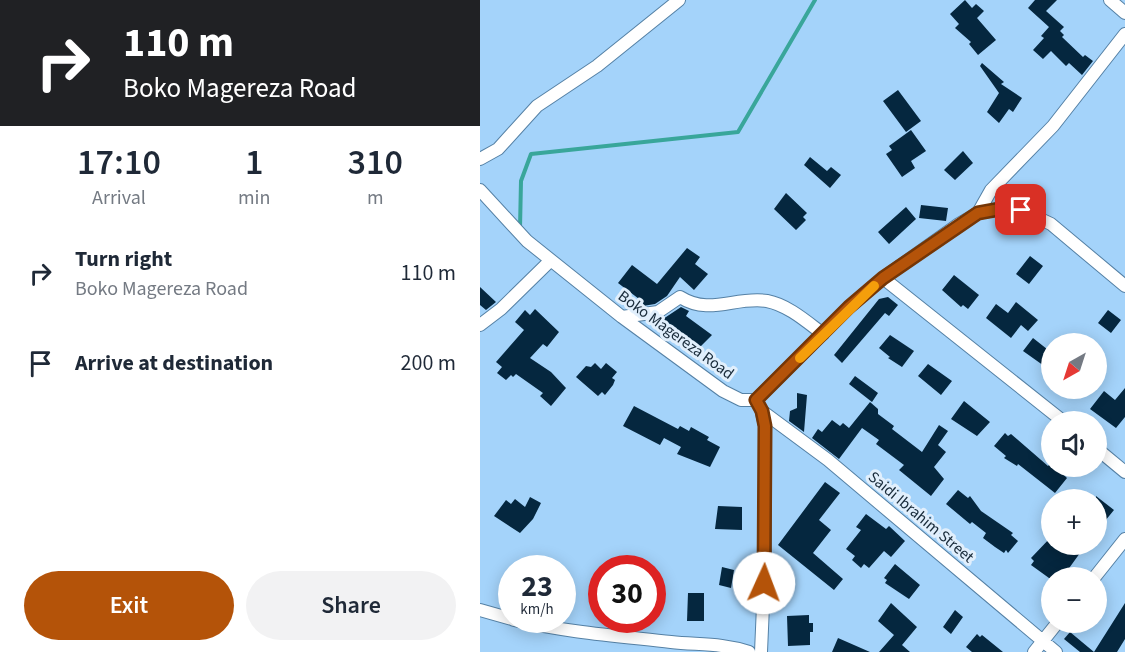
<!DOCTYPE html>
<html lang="en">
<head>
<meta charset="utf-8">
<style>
  :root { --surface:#fff; --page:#f2f2f3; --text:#1f2937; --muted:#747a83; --accent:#b45309 }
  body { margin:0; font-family:"Source Sans 3",sans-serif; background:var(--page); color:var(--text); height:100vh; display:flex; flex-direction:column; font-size:22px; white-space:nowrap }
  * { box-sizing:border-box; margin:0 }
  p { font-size:20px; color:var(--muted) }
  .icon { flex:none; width:33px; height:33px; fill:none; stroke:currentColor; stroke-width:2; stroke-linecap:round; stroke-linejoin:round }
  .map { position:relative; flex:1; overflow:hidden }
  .drawer { display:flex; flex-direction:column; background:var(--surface); width:480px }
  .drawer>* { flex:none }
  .hud { background:#202124; color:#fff; overflow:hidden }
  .needle { width:39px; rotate:219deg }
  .tools { position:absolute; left:561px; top:333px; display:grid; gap:12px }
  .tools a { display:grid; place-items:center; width:66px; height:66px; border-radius:50%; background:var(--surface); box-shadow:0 3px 15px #0003; font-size:30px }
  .speed { position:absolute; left:18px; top:555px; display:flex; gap:12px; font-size:30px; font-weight:700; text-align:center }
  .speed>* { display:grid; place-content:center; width:78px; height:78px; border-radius:50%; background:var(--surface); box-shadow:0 3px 15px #0003; line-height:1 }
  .speed small { font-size:15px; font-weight:400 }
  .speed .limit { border:9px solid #d22; background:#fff; color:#111 }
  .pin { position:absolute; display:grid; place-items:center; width:51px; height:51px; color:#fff; margin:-26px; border-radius:12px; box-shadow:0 3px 9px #0006 }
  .me { position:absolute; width:66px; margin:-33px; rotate:2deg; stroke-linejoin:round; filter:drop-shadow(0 0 4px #0008) }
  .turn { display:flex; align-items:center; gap:21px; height:126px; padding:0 24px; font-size:27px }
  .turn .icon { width:78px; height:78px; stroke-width:2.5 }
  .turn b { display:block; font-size:42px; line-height:51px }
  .eta { display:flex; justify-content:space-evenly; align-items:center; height:102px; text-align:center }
  .eta b { font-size:36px; font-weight:600; line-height:42px }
  .cta { display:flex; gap:12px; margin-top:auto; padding:12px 24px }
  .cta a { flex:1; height:69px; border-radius:36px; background:var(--accent); color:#fff; font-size:24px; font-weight:600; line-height:69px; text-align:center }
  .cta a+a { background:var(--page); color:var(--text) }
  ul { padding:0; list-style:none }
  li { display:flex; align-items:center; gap:18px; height:90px; padding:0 24px }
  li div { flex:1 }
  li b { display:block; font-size:22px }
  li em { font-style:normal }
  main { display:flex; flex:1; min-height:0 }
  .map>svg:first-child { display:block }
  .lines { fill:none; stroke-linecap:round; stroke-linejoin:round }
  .stream { stroke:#39a69a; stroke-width:4 }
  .building { fill:#05273f }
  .minor-casing { stroke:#5581a5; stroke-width:14 }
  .minor { stroke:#fff; stroke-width:12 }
  .route-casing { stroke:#753606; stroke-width:15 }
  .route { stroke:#b45309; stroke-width:10 }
  .slow { stroke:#f59e0b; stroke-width:10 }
  .labels { text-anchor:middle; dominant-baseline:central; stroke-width:6; stroke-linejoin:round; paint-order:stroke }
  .street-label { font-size:16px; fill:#182a39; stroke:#e1effc }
</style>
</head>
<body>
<main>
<section class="drawer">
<div class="hud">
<div class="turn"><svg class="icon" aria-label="right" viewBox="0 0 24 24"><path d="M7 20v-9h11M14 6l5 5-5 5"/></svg><div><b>110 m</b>Boko Magereza Road</div></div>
</div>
<div class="eta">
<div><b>17:10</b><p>Arrival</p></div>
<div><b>1</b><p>min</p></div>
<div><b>310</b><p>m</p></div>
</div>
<ul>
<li><svg class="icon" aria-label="right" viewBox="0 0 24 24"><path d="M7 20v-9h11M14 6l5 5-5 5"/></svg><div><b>Turn right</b><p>Boko Magereza Road</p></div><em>110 m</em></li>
<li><svg class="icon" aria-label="arrive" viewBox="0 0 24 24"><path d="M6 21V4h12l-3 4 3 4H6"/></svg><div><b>Arrive at destination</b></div><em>200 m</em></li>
</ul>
<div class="cta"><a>Exit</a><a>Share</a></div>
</section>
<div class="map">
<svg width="645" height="652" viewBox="0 0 645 652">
  <rect width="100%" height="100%" fill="#a4d3fa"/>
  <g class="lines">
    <path class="stream" d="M40,228L41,181L51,154L258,132L335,0"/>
  </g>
  <path class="building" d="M485,0L492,8L496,4L504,11L497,18L516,40L498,55L489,44L491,42L475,28L479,24L470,14Z
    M555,0H577L566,11L584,27L580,31L584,35L582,37L603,57L605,55L613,61L602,75L589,63L586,66L571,51L563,59L553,50L564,38L561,36L569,27L548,8Z
    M502,63L524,82L521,84L542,98L533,112L529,109L519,123L507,112L519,93L500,66Z
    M418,90L441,121L426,132L403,101Z
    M431,130L446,151L431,161L435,168L422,177L406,154L412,150L409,146Z
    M483,151L493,163L475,180L464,170Z
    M330,157L347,171L351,167L361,175L350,188L324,165Z
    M306,193L327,213L323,217L326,220L316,230L294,209Z
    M441,205L468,208L466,221L439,218Z
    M426,207L436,219L409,244L398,232Z
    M207,248L220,257L215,264L228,274L214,290L200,277L187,296L175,304L163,306V302L138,283L152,265L177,284Z
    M550,256L563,266L549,284L536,274Z
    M474,275L499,295L488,309L483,305L481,307L462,290Z
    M0,287L16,302L6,310L0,305Z
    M408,297L418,305L409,316L405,313L362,363L354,355L399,299Z
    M536,302L558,320L548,331L541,325L531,338L506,318L516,304L528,313Z
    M201,307L209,311L206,316L232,335L220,347L186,321L182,327L174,321L183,319Z
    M55,309L79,332L67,347L63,344L50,358L71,372L86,388L71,406L60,396L63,393L36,374L33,377L31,375L26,380L17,373L22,367L16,362L44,330L35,322L45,310L50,315Z
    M628,310L641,320L631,333L618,323Z
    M410,335L434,351L422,367L408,358L410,357L399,348Z
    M553,338L572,353V363L567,368L543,351Z
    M115,363L121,369L126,363L137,372L132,378L135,380L133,385L125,395L122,392L118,396L96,377L106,366L111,367Z
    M448,364L472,381L461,395L438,376Z
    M375,376L398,393L392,402L369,384Z
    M645,388V417L636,428L610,409L624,391L635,400Z
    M317,393L327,395L324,432L309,421L310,411L317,408Z
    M484,401L510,422L497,436L471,419Z
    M390,402L398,409V414L414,426L412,429L442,452L459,425L468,431L458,445L466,452L454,467L464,479L451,496L419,470L424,465L396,444L399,440L382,428L359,459L332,438L338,429L342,432L352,420L360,426L363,423L369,428Z
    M154,406L198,429L200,426L209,431L211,427L229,437L227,440L240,447L230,467L197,454L201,447L184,438L180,445L143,426Z
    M525,433L528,436L531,434L568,466L571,463L587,478L575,493L538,464L537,466L524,458L526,456L514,446Z
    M345,482L360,493L339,520L351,530L333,553L363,579L354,590L298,545Z
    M478,490L488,498L490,496L501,511L533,533L531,535L538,541L528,553L526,550L524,553L515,547L503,538L506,533L492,522L490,524L466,504Z
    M616,496L634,510L616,532Z
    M50,497L61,503L53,519L40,533L14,516L26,500L31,504L35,499L45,507Z
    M238,506L262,507V530L235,529Z
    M386,514L406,529L409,526L425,541L411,557L404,551L389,568L384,564L381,568L372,560L375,556L366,549L381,530L376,527Z
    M572,536V544H590L600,553L582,578H569L551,565L554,561L551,558Z
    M415,564L440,585L429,599L405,583L407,580L404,578Z
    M242,567L254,570L251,588L239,585Z
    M208,593H224V621H207Z
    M411,603L437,627L422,645L430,652H399L414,635L398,621Z
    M645,603V639L637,652H600L584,639L590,632L614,652Z
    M475,610L483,617L471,634L463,627Z
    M329,615V623H333V632H330V645L308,646L307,616Z
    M497,634L500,637L502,635L523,652H492L486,647Z
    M358,638L390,652H352Z"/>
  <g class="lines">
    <g class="minor-casing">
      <path id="minor" d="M630,0L645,13
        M0,159L18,149L57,106L117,66L199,0
        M0,190L47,241L142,317L243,391L261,400H276L369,307L403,278L479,224L498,213L520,209L541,210L571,224L645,286
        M498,213L511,190L573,126L645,34
        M403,278L584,422
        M142,317L178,312L200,297C230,316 255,296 287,301C308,305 327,322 343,334
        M0,325L21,309L70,261
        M282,411L348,460L576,652
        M616,448L645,472
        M614,578L645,539
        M0,610L32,619
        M34,620C85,632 138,636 191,642C218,645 242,643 269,652
        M281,652L285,559V426L281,409
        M554,652L578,622"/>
    </g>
    <use href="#minor" class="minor"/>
  </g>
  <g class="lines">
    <g class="route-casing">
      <path id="route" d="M284,583L285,426L282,411L276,400L369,307L403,278L498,213L520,209L541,210"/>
    </g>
    <use href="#route" class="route"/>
    <path class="slow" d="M320,358L394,286"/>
  </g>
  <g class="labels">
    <g class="street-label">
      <text transform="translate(196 335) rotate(36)">Boko Magereza Road</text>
      <text transform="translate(441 517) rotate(40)">Saidi Ibrahim Street</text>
    </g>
  </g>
</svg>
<div class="tools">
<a><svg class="needle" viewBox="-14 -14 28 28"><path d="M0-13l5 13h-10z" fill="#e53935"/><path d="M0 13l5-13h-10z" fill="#747a83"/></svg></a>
<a><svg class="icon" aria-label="sound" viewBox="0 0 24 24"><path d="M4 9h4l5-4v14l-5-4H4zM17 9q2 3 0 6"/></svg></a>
<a>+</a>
<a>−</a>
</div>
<div class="speed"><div>23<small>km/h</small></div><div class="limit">30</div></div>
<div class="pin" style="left:541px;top:210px;background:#d93025"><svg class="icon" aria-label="arrive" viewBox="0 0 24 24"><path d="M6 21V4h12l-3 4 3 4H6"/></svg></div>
<svg class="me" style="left:284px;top:583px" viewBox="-20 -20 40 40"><circle r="19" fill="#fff"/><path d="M0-13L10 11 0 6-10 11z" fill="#b45309"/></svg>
</div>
</main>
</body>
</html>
